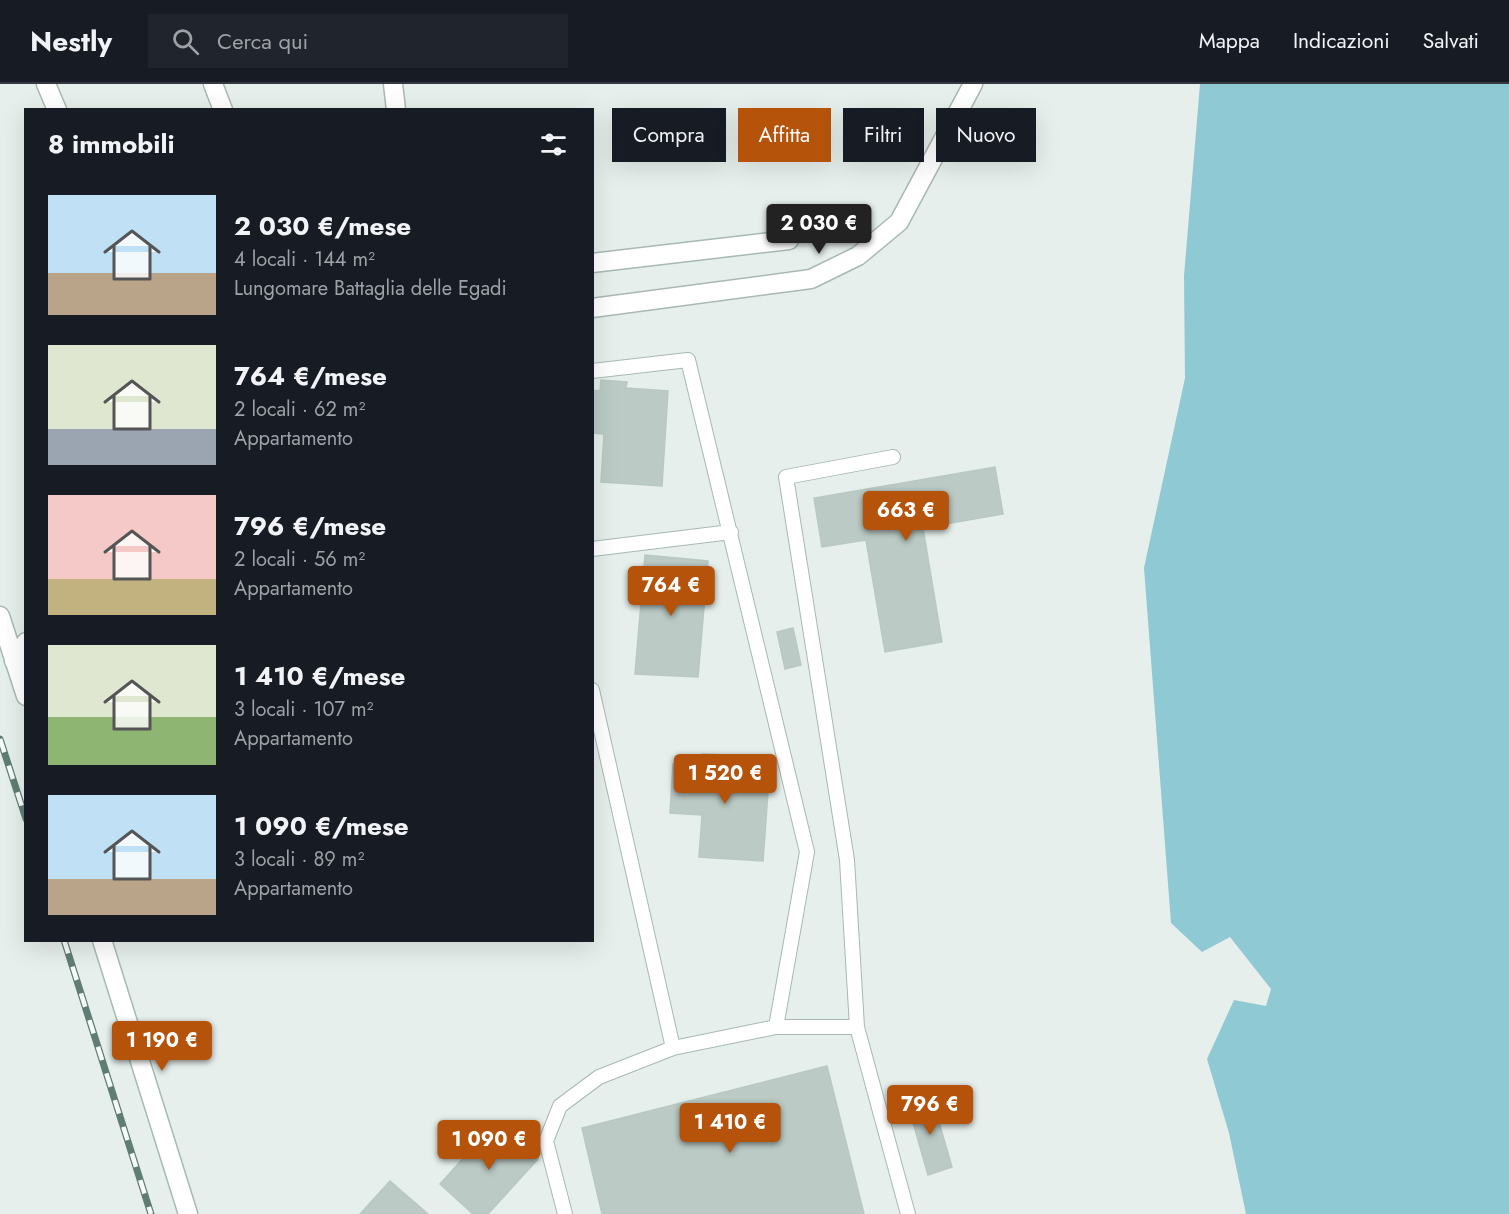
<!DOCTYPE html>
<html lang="it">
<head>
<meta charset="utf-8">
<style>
  body { margin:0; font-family:Jost,sans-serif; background:#20242c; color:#f1f3f6; height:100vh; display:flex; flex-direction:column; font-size:22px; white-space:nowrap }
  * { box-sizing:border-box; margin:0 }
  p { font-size:20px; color:#9ea1a6 }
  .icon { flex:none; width:33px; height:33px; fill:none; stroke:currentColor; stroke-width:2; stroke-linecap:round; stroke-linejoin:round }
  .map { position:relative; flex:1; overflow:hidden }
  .drawer { position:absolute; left:24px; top:24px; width:570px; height:834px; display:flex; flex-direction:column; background:#171b24; border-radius:0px; box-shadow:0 6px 24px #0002 }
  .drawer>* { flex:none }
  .guide { position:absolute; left:612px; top:24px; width:570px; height:54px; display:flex; gap:12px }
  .price { position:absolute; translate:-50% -51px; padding:0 14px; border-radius:6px; background:#b45309; color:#fff; font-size:20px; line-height:39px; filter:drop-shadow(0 2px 3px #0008) }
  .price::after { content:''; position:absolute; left:50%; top:36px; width:18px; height:14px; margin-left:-9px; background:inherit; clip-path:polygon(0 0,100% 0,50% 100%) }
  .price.current { background:#222; color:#fff }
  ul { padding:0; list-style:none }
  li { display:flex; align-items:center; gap:18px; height:150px; padding:0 24px }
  li span { display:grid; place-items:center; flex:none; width:168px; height:120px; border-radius:0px; color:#555 }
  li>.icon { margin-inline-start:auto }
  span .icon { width:72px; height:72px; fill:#fffc; stroke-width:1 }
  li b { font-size:26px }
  h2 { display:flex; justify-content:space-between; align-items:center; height:72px; padding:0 24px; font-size:26px }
  .chip { padding:0 21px; border-radius:0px; background:#171b24; box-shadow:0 6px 24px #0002; font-size:21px; line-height:54px }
  .chip.current { background:#b45309; color:#fff }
  header { display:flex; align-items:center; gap:36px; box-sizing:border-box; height:84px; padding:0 30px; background:#171b24; border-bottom:2px solid #363941 }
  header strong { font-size:28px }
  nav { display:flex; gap:33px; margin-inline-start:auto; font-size:21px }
  .search { width:420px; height:54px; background:#20242c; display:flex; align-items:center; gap:15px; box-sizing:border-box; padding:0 21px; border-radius:0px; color:#9ea1a6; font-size:22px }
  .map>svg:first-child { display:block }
  .water { fill:#8ec9d4 }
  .building { fill:#bbcac4; stroke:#b8c9c2; stroke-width:1.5 }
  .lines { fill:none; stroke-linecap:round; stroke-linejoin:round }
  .service-casing { stroke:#a8b8b2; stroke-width:16 }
  .minor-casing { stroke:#a8b8b2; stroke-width:21 }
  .secondary-casing { stroke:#a4bbb3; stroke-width:21 }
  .service { stroke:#fff; stroke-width:14 }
  .minor { stroke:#fff; stroke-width:18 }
  .secondary { stroke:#fff; stroke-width:18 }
  .rail-casing { stroke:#5f7d75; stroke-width:7 }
  .rail { stroke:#f7fbf9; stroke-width:4.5; stroke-dasharray:14; stroke-linecap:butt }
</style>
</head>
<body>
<header>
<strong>Nestly</strong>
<div class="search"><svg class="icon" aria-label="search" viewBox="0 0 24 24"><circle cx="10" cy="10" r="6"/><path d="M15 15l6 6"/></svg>Cerca qui</div>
<nav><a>Mappa</a><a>Indicazioni</a><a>Salvati</a></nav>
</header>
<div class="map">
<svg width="1509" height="1130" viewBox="0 0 1509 1130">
  <rect width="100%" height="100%" fill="#e6efeb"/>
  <path class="water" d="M 1200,0 L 1509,0 L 1509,1130 L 1246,1130 L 1229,1049 L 1207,975 L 1234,916 L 1266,922 L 1271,905 L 1230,853 L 1202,868 L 1171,839 L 1144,484 L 1185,294 L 1184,192 Z"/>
  <path class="building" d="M 601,296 L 627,298 L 626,304 L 668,307 L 662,402 L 601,398 L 604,350 L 592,349 L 592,306 L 600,307 Z
    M 995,383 L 1003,430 L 923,444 L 942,558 L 885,568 L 866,456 L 822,463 L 814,414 Z
    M 645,471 L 708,477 L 698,593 L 635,590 Z
    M 793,544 L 801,581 L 785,585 L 777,548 Z
    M 702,670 L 727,671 L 726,678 L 770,681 L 763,777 L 699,773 L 702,731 L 670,729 L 673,680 L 701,682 Z
    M 827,982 L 864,1130 L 602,1130 L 582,1044 Z
    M 932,1014 L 952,1083 L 928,1091 L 908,1021 Z
    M 496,1038 L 538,1075 L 488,1130 L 473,1130 L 440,1100 Z
    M 390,1097 L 428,1130 L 360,1130 Z"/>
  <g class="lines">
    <defs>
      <path id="service" d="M 592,287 L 688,276 L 807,768 L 776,943 L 673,964 L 592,606
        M 592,465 L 731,448
        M 776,943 L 857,943 L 908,1130
        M 857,943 L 847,776 L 786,393 L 893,373
        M 565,1130 L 546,1057 L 560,1022 L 599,993 L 673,964"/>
      <path id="minor" d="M 46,0 L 57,26
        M 213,0 L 223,26
        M 393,0 L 396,26
        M 592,179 L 789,156
        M 592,224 L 811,195 L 858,172 L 899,138 L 973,0
        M 14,577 L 26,558"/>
      <path id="secondary" d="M 0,532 L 26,612
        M 102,856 L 188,1130"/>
    </defs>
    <use href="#service" class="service-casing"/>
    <use href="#minor" class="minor-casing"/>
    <use href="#secondary" class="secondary-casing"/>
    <use href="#service" class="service"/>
    <use href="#minor" class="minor"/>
    <use href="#secondary" class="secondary"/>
    <defs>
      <path id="rail" d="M 0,655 L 26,735
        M 64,856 L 151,1130"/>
    </defs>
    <use href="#rail" class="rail-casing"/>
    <use href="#rail" class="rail"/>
  </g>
</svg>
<b class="price current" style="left:819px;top:171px">2 030 €</b>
<b class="price" style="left:906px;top:458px">663 €</b>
<b class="price" style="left:671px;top:533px">764 €</b>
<b class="price" style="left:725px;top:721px">1 520 €</b>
<b class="price" style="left:162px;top:988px">1 190 €</b>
<b class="price" style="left:930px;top:1052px">796 €</b>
<b class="price" style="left:730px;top:1070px">1 410 €</b>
<b class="price" style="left:489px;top:1087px">1 090 €</b>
<div class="guide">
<a class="chip">Compra</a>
<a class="chip current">Affitta</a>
<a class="chip">Filtri</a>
<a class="chip">Nuovo</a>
</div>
<section class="drawer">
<h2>8 immobili<svg class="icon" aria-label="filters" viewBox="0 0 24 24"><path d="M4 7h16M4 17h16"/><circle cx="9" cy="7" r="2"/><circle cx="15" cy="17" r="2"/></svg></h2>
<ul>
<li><span style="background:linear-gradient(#bfe0f5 65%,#b9a48a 0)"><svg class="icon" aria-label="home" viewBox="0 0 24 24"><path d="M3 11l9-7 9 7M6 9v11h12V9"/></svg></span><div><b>2 030 €/mese</b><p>4 locali · 144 m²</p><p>Lungomare Battaglia delle Egadi</p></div></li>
<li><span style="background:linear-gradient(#dfe7d0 70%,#9aa5b1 0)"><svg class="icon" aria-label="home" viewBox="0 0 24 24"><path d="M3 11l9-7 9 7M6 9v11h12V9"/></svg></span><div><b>764 €/mese</b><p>2 locali · 62 m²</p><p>Appartamento</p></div></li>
<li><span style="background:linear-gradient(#f6c9c9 70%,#c2b280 0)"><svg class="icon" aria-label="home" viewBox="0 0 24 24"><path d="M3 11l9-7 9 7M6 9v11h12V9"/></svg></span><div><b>796 €/mese</b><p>2 locali · 56 m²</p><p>Appartamento</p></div></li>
<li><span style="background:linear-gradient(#dfe7d0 60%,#8fb573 0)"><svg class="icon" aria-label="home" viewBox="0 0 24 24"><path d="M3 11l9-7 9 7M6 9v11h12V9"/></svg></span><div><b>1 410 €/mese</b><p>3 locali · 107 m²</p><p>Appartamento</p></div></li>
<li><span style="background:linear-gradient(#bfe0f5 70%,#b9a48a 0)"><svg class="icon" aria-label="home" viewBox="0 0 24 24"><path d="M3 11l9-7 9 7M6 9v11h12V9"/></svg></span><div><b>1 090 €/mese</b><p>3 locali · 89 m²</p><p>Appartamento</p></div></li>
</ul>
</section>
</div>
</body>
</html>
